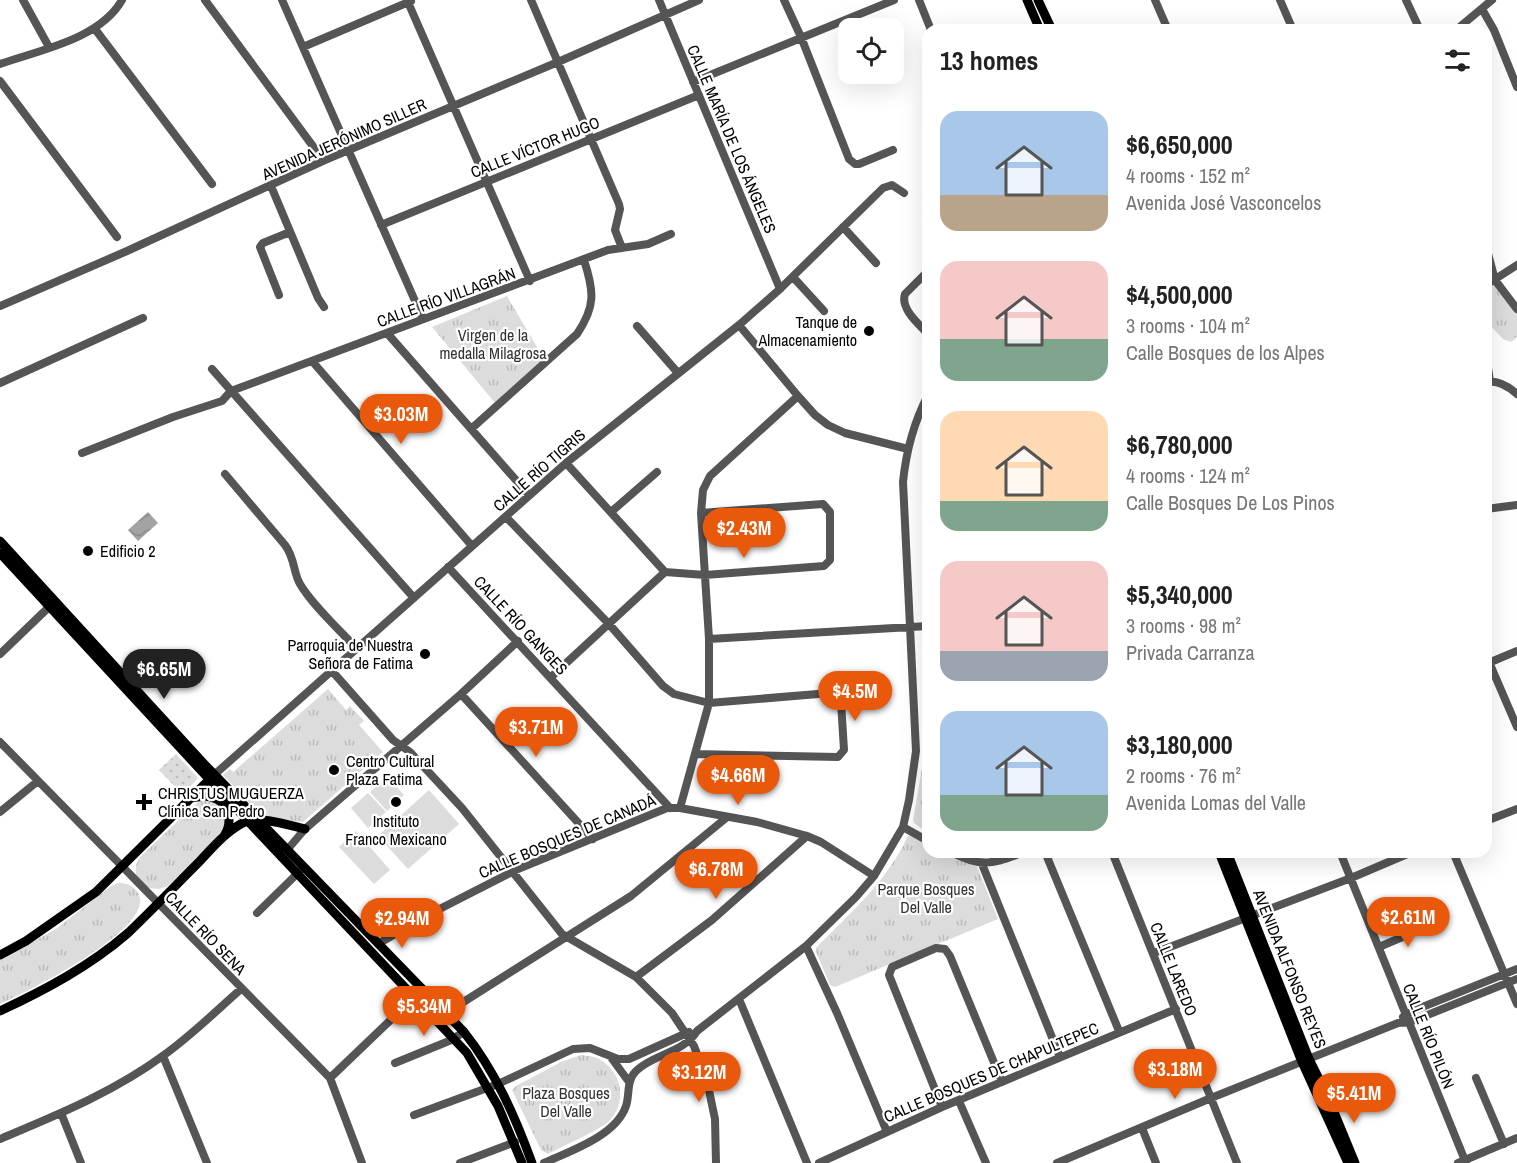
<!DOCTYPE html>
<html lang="en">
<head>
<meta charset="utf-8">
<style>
  body { margin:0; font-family:"Archivo Narrow",sans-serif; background:#f2f2f2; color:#222; height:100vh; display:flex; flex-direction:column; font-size:22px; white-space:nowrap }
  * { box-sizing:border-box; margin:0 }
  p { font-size:20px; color:#767676 }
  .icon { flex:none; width:33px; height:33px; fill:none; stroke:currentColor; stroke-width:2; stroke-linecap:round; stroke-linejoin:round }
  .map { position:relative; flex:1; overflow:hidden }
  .details { position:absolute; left:922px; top:24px; width:570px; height:834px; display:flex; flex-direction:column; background:#fff; border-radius:18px; box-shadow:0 6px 24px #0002 }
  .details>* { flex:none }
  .controls { position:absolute; left:838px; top:18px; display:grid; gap:12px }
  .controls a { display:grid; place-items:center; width:66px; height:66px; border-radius:12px; background:#fff; box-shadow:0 6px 24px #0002; font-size:30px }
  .price { position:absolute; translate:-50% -51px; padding:0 14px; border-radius:21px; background:#ea580c; color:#fff; font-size:20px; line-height:39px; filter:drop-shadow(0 2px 3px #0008) }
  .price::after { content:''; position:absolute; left:50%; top:36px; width:18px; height:14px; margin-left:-9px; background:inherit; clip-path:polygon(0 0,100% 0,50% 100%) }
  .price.current { background:#222; color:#fff }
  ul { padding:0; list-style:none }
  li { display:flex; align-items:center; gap:18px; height:150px; padding:0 18px }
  li span { display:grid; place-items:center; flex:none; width:168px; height:120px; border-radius:18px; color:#555 }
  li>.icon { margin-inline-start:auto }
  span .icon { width:72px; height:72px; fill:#fffc; stroke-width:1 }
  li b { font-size:26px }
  h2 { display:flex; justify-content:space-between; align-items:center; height:72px; padding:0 18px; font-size:26px }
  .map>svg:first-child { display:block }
  .grass { fill:url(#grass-dots) }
  .park { fill:url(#park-tufts) }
  .garden { fill:#dcdcdc }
  .water { fill:url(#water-waves) }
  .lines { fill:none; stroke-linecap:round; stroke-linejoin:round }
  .minor { stroke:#555; stroke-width:8 }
  .major { stroke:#000; stroke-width:9 }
  .poi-dot { fill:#000; stroke:#fff; stroke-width:2 }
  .labels { text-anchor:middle; stroke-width:4.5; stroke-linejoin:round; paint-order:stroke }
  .street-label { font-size:16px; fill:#000; stroke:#fff }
  .poi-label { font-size:16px; fill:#000; stroke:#fff; text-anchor:start }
  .park-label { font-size:16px; fill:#333; stroke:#fff }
</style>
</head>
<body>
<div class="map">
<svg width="1517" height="1163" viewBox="0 0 1517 1163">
  <defs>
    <pattern id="grass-dots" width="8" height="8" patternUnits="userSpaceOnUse" patternTransform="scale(1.5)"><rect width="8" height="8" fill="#dcdcdc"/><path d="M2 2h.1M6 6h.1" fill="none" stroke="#bbb" stroke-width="1.8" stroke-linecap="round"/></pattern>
    <pattern id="park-tufts" width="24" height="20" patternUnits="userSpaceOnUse" patternTransform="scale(1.5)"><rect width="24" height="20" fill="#dcdcdc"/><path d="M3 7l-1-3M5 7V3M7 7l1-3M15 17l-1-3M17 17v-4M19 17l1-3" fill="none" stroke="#bbb"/></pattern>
    <pattern id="water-waves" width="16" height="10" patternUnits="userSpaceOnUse" patternTransform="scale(1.5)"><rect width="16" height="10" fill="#a3a3a3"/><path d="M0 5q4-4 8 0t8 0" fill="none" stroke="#8b8b8b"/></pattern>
  </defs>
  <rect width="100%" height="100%" fill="#fff"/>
  <path class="grass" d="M 176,754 L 198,778 L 183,795 L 159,770 Z"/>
  <path class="park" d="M 1492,285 L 1494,285 L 1517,312 L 1517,337 L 1511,342 L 1503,339 L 1487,322 L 1487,289 Z
    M 507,296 L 544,359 L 495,403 L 432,327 Z
    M 928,633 L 928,833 L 914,823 L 913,820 L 926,745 L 923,643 Z
    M 328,689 L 346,710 L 350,706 L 364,721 L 359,725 L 383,752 L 303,822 L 263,818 L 223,775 L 230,769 L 233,772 Z
    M 203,800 L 217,802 L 227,816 L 222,833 L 168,886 L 159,889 L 148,888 L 136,875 L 136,865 L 140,857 L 199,801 Z
    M 912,834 L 928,842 L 928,852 L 947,852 L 976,864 L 998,919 L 835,987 L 830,985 L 816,952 L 816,948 C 852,911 885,884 908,836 Z
    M 118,883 C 126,883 133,885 138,893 C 158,928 26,992 0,1004 L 0,960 L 56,929 L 111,886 Z
    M 581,1055 C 587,1056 594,1056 599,1059 C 623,1072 628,1104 607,1123 C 595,1132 563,1146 548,1154 L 541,1150 L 512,1090 L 516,1086 L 561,1062 Z"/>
  <path class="garden" d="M 387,776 L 404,795 L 387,811 L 370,792 Z
    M 429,790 L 459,824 L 408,869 L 378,836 Z
    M 368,793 L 386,812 L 368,828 L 351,808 Z
    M 356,831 L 390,870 L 374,884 L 339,847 Z"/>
  <path class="water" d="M 148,512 L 158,523 L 138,541 L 128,530 Z"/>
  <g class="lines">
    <path class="minor" d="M 23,0 L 49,47
      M 205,0 L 315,149
      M 282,0 L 423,319
      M 407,0 L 530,281
      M 531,0 L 619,204 L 620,209 L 615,230 L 622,248
      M 659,0 L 780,289
      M 784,0 L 801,37 L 849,159 L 855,164 L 859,164 L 893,150
      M 919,0 L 931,30
      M 1155,0 L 1168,30
      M 1280,0 L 1293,30
      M 1406,0 L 1420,30
      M 1482,9 L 1494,30 L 1517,87
      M 95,29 L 212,184
      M 1456,30 L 1492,0
      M 303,47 L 411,1
      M 0,64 C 40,50 100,39 122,0
      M 0,81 L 117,237
      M 693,82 L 894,0
      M 271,186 L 318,298 L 324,307
      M 381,225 L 699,95
      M 843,227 L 876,263
      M 1486,246 L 1495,280 L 1517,309
      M 928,271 L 905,294 C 900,309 919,324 928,334
      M 793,277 L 824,311
      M 1486,285 L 1517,265
      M 279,295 L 260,247 L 263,243 L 290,232
      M 0,306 L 127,251 L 325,160 L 558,62 L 699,0
      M 739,325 L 798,396 L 815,415 L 828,425 L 845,433 L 908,449
      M 637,326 L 678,373
      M 387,333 L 529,495
      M 1486,354 L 1490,381
      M 312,361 L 472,546
      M 212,369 L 414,598
      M 1486,382 C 1497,380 1509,387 1517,394
      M 0,383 L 143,318
      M 231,391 L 608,250 L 648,244 L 671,234
      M 471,429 L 577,334 C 596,306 594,291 584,260
      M 82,453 L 173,417 L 222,401 L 231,391
      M 566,463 L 665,572
      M 225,474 L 285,545 C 295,558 293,572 300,584 C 313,606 340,630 357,649
      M 1486,509 L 1517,505
      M 611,512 L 657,472
      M 506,517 L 609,624 L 663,686 L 674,694 L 709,703 L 830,693 L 837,696 L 841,702 L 844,750 L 838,757 L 695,754
      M 448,567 L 670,808
      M 665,572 L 705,575 L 824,566 L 830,560 L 830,512 L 823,504 L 701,513
      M 709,639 L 928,626
      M 0,654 L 49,607
      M 1486,655 L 1517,727
      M 1486,664 L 1517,651
      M 332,671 L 393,740 L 410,752 L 462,808 L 562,934 L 636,977 L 672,1013 L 694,1046 L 707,1081 L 715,1119 L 716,1163
      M 551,677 L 665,572
      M 461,694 L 593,839
      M 0,742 L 330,1078 L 362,1163
      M 214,775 L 566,463 L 739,325 L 780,289 L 883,188 L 892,185 L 904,193
      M 680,808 L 709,703 L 709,639 L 701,513 L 703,490 L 710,476 L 798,396
      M 0,812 L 38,781
      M 1486,821 L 1517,809
      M 903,827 L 928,841
      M 287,850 L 305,829 L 461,694 L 518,641
      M 951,852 C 983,869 993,863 1025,852
      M 1045,852 L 1119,1031
      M 1112,852 L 1237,1163
      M 1340,852 L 1466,1163
      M 1453,852 L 1517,1004
      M 982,864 L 1060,1057
      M 257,913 L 301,870
      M 378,944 L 420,919 L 518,869 L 667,808 L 680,808 L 757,822 L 807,836 L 821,842 L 874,876
      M 806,946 L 837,1013 L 887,1132
      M 1379,947 L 1426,927
      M 1154,953 L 1351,878 L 1412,852
      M 636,977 L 712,920 L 807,836
      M 739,999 L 807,1163
      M 446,1013 L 631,896 L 726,818
      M 1403,1017 L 1415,1010 L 1517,969
      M 163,1056 L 207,1163
      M 610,1056 L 629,1082
      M 395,1063 L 449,1041 L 464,1032
      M 330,1078 L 423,989
      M 1476,1078 L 1504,1144
      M 959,1101 L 986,1163
      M 942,1107 L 889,975 L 892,967 L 936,948 L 945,949 L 950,956 L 1002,1082
      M 61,1113 L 81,1163
      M 414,1115 L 498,1084 L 573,1049 L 590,1048 L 618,1059 L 629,1059 L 689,1032
      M 1142,1128 L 1156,1163
      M 0,1139 C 57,1115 114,1092 164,1055 C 192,1035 216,1011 241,989
      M 460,1163 L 515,1142
      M 544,1163 C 570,1151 616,1136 626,1106 C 630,1094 626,1081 636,1071 C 653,1054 684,1053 697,1031 L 806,946 L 856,897 L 874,876 L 903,827 L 909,800 L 916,751 L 903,482 C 906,452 914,422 928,395
      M 819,1163 L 942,1107 L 1176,1009
      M 1057,1163 L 1211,1098 L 1398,1023 L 1410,1022 L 1517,979
      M 1458,1163 L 1517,1138"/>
    <path class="major" d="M 1027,0 L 1040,30
      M 1038,0 L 1052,30
      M 0,541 L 206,766 L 464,1032 C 495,1071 515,1116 532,1163
      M 0,553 L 258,832 L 467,1053 L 498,1106 L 522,1163
      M 192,798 C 198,797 205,795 211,797 C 230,801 233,823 224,836
      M 1219,852 L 1302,1062 L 1348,1163
      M 1227,852 L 1309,1059 L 1327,1095 L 1355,1163
      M 0,955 L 26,941 L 96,892 L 213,776
      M 0,1011 C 45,990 90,966 128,933 C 152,910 175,886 199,862 C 213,847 228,829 247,821 C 260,816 292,826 305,829"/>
  </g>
  <g class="poi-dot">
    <circle cx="869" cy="331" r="6"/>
    <circle cx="88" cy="551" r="6"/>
    <circle cx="425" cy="654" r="6"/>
    <circle cx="334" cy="770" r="6"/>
    <path d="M141 793h6v6h6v6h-6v6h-6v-6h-6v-6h6z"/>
    <circle cx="396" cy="802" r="6"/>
  </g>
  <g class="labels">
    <g class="street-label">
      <text transform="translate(344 139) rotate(-24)" y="6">AVENIDA JERÓNIMO SILLER</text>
      <text transform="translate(732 139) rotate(67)" y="6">CALLE MARÍA DE LOS ÁNGELES</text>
      <text transform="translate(535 147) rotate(-22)" y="6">CALLE VÍCTOR HUGO</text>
      <text transform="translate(446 297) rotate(-20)" y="6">CALLE RÍO VILLAGRÁN</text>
      <text transform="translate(539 470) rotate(-41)" y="6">CALLE RÍO TIGRIS</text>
      <text transform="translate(521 625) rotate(47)" y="6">CALLE RÍO GANGES</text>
      <text transform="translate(567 836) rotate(-23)" y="6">CALLE BOSQUES DE CANADÁ</text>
      <text transform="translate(206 933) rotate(46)" y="6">CALLE RÍO SENA</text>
      <text transform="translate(1174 969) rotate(68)" y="6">CALLE LAREDO</text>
      <text transform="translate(1290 969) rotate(68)" y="6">AVENIDA ALFONSO REYES</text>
      <text transform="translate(1429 1036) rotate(68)" y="6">CALLE RÍO PILÓN</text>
      <text transform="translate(991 1072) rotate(-23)" y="6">CALLE BOSQUES DE CHAPULTEPEC</text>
    </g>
    <g class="poi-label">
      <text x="857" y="328" text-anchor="end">Tanque de<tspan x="857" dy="18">Almacenamiento</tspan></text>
      <text x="100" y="557">Edificio 2</text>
      <text x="413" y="651" text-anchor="end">Parroquia de Nuestra<tspan x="413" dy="18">Señora de Fatima</tspan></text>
      <text x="346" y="767">Centro Cultural<tspan x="346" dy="18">Plaza Fatima</tspan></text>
      <text x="158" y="799">CHRISTUS MUGUERZA<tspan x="158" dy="18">Clínica San Pedro</tspan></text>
      <text x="396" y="827" text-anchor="middle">Instituto<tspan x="396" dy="18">Franco Mexicano</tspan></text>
    </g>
    <g class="park-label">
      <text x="493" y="341">Virgen de la<tspan x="493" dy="18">medalla Milagrosa</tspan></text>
      <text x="926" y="895">Parque Bosques<tspan x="926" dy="18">Del Valle</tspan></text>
      <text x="566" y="1099">Plaza Bosques<tspan x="566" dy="18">Del Valle</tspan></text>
    </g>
  </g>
</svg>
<div class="controls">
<a><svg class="icon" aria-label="locate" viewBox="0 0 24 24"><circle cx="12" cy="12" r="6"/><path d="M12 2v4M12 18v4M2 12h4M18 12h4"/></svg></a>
</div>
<b class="price" style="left:401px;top:445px">$3.03M</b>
<b class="price" style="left:744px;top:559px">$2.43M</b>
<b class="price current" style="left:164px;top:700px">$6.65M</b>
<b class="price" style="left:855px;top:722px">$4.5M</b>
<b class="price" style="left:536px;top:758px">$3.71M</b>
<b class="price" style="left:738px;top:806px">$4.66M</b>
<b class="price" style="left:716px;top:900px">$6.78M</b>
<b class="price" style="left:1408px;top:948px">$2.61M</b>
<b class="price" style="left:402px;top:949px">$2.94M</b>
<b class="price" style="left:424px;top:1037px">$5.34M</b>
<b class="price" style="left:1175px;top:1100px">$3.18M</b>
<b class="price" style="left:699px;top:1103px">$3.12M</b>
<b class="price" style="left:1354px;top:1124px">$5.41M</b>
<section class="details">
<h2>13 homes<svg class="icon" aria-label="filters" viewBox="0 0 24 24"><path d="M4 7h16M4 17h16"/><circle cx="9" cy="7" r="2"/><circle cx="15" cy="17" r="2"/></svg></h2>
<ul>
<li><span style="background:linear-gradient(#a9c7e8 70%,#b9a48a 0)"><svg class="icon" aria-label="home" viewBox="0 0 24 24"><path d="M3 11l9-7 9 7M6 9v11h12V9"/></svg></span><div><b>$6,650,000</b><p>4 rooms · 152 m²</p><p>Avenida José Vasconcelos</p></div></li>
<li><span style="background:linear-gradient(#f6c9c9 65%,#7fa58c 0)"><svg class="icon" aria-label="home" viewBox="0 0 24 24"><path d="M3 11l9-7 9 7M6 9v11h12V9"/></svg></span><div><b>$4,500,000</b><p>3 rooms · 104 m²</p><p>Calle Bosques de los Alpes</p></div></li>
<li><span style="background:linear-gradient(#ffd9b3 75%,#7fa58c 0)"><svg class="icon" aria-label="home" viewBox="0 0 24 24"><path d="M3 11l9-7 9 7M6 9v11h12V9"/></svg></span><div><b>$6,780,000</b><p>4 rooms · 124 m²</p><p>Calle Bosques De Los Pinos</p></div></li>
<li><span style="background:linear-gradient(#f6c9c9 75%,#9aa5b1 0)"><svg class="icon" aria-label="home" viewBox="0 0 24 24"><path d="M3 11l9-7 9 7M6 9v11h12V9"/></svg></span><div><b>$5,340,000</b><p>3 rooms · 98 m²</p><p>Privada Carranza</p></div></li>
<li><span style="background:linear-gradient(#a9c7e8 70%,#7fa58c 0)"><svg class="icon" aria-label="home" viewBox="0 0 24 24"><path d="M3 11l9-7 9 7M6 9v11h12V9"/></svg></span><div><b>$3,180,000</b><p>2 rooms · 76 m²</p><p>Avenida Lomas del Valle</p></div></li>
</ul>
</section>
</div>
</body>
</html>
